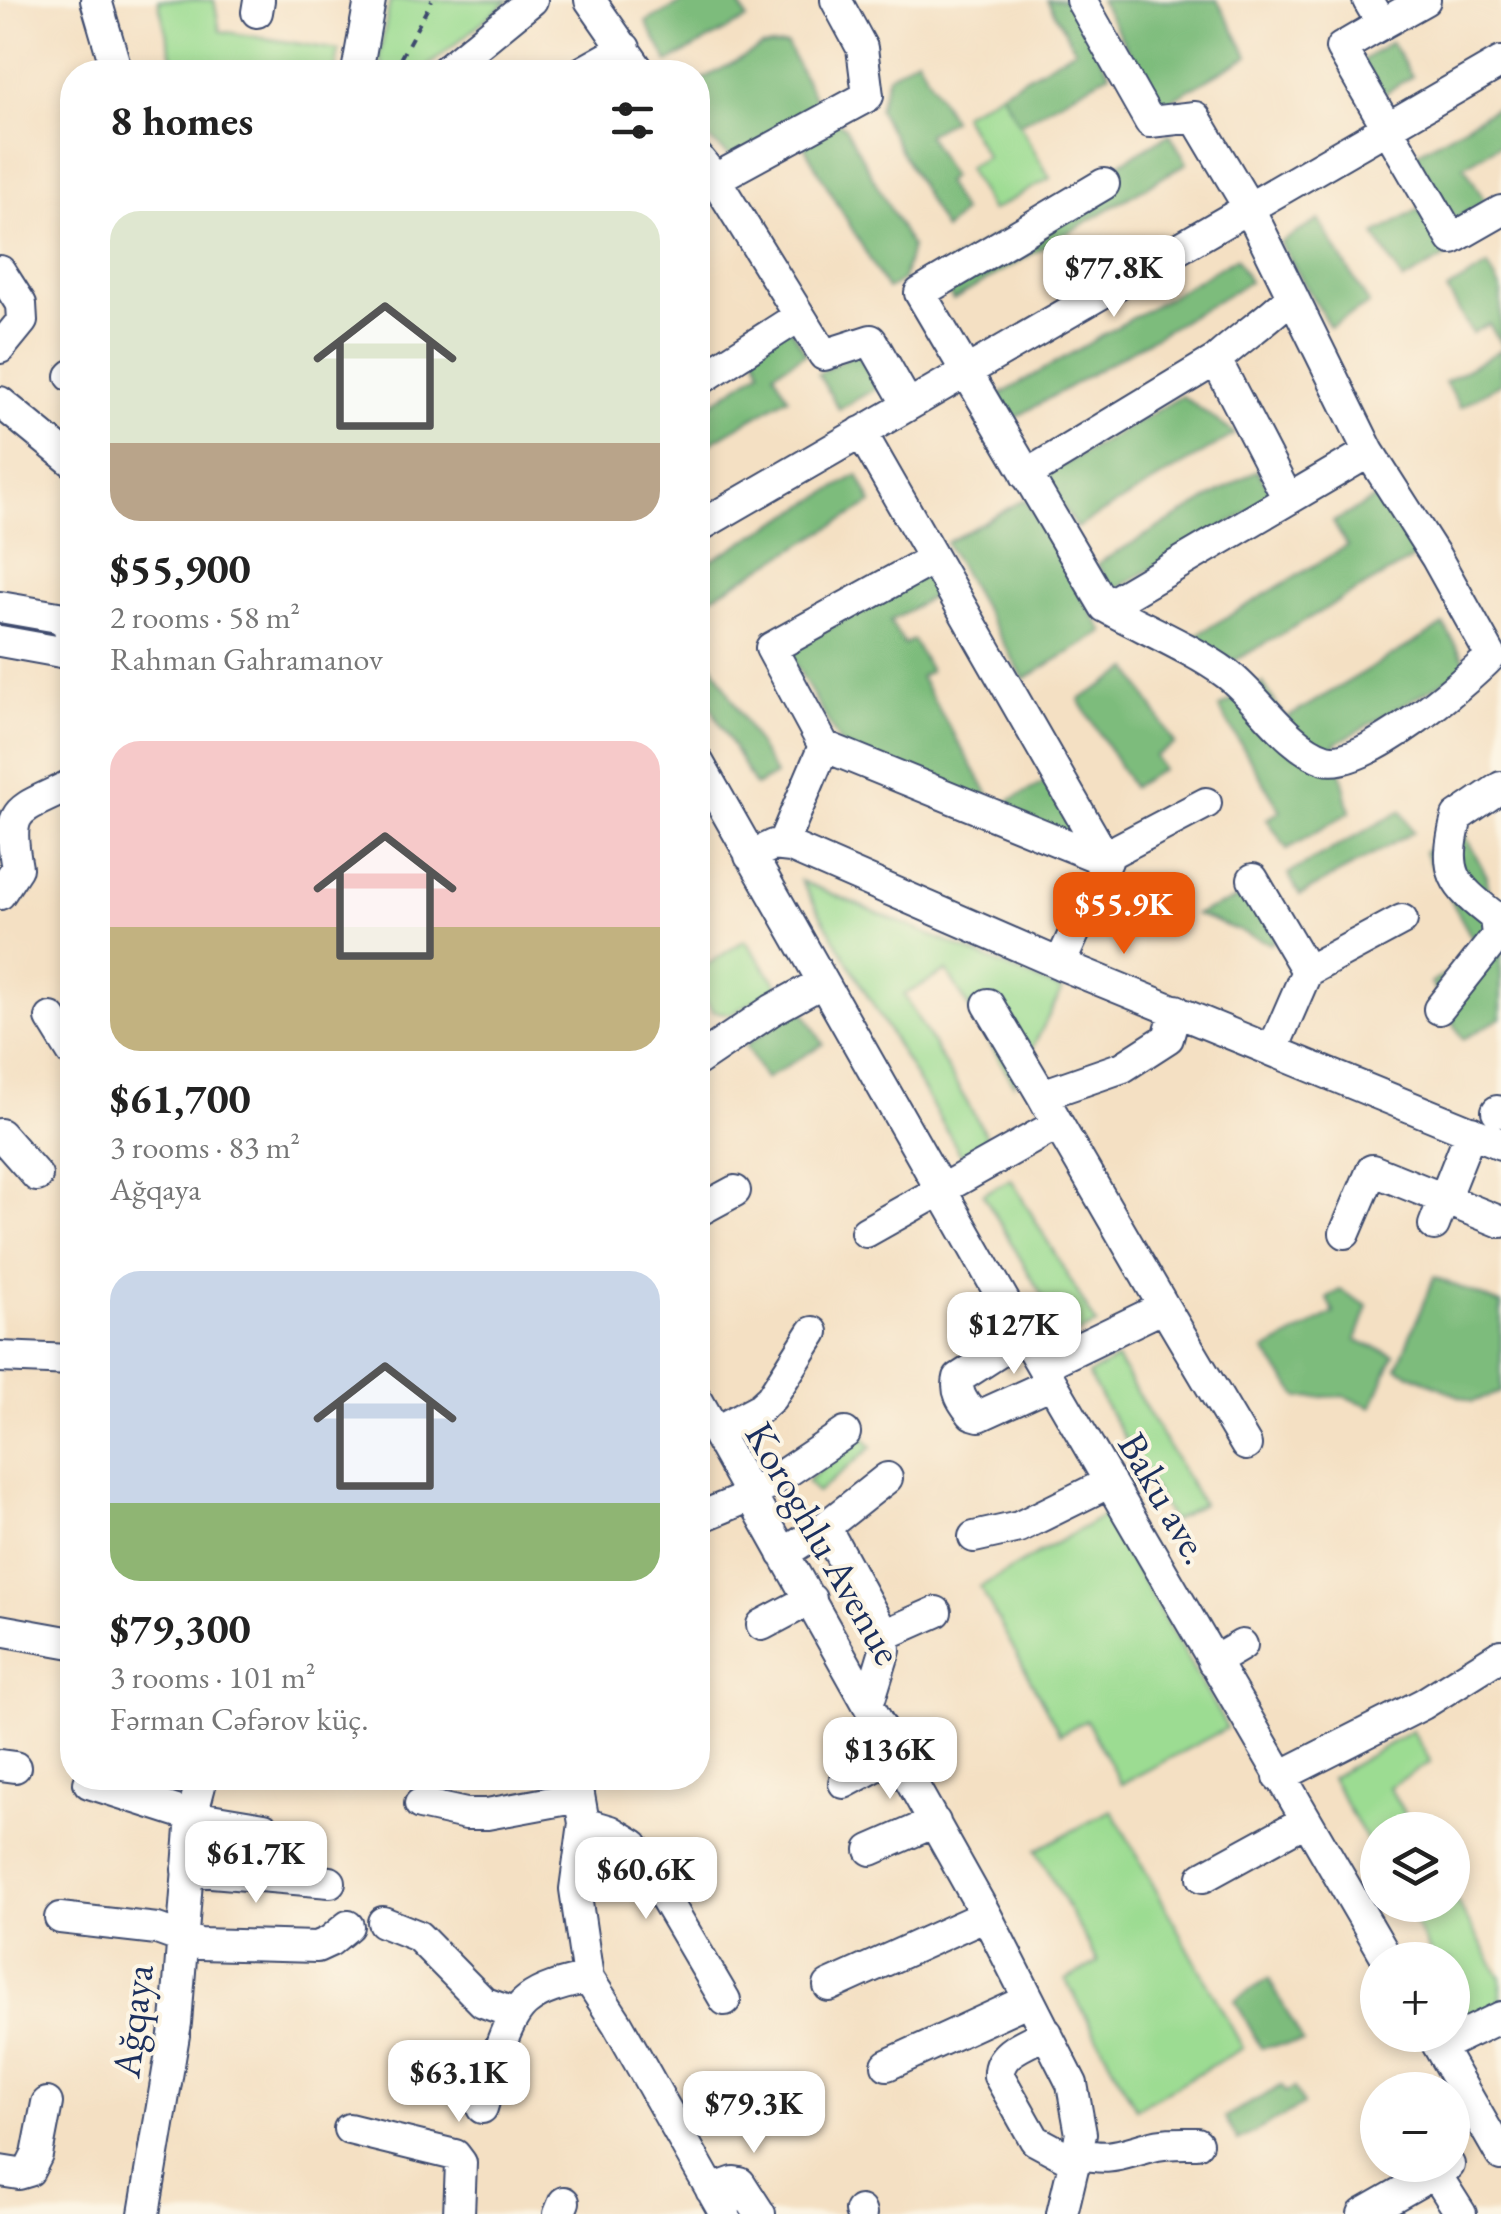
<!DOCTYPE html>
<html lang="en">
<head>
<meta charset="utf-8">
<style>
  body { margin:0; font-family:"EB Garamond",serif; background:#f6f6f6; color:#222; height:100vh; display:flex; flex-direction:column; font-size:38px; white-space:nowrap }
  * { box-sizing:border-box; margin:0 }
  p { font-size:32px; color:#767676 }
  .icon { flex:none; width:55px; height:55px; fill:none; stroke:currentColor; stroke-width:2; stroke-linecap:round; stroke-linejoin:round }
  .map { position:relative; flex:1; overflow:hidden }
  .panel { position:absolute; left:60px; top:60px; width:650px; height:1730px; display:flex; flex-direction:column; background:#fff; border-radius:40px; box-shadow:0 5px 15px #0003 }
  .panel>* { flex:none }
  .buttons { position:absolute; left:1360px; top:1812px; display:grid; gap:20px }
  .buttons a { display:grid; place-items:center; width:110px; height:110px; border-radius:50%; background:#fff; box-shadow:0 5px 15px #0003; font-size:50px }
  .price { position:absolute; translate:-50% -85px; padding:0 22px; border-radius:20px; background:#fff; color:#222; font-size:32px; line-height:65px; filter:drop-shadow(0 2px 5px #0008) }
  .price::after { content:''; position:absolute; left:50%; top:60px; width:30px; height:22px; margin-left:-15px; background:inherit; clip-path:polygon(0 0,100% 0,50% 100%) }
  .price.active { background:#ea580c; color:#fff }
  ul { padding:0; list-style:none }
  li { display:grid; align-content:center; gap:20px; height:530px; padding:0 50px }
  li span { display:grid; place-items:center; height:310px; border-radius:30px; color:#555 }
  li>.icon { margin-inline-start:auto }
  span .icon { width:180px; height:180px; fill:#fffc; stroke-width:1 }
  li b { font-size:42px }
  h2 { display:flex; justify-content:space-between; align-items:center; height:120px; padding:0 50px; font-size:42px }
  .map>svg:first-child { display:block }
  .green { fill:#9cdc92; stroke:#5c8678; stroke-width:2.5 }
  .forest { fill:#7dbc7c; stroke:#4c766d; stroke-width:2.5 }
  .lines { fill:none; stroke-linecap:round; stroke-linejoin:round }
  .minor-casing { stroke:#3c4a6d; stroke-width:34 }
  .path { stroke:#3c4a6d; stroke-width:4; stroke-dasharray:8 8; stroke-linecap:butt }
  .minor { stroke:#fff; stroke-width:30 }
  .labels { text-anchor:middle; stroke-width:8; stroke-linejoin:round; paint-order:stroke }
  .street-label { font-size:40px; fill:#1b2f5e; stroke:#fcf5e5 }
</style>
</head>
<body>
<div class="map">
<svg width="1501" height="2214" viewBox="0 0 1501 2214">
  <rect width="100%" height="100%" fill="#fcf5e5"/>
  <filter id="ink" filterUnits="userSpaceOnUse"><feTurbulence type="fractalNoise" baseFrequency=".01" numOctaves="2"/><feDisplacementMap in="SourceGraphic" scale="20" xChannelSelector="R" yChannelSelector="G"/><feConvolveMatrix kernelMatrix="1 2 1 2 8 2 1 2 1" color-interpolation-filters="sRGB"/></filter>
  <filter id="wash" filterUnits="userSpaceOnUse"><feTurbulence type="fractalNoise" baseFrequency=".0048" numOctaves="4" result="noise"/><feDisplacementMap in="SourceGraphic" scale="40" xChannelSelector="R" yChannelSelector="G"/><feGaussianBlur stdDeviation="2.25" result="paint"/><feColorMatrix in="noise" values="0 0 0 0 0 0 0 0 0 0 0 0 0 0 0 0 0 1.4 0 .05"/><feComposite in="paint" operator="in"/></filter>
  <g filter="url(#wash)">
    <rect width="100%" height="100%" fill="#f4e0c3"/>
    <path class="green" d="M 158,0 L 214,0 L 220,31 L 339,50 L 335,72 L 176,72 Z
      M 390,0 L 509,0 L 421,72 L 386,72 L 379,58 Z
      M 1001,92 L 1050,178 L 991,211 L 967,168 L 986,157 L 962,114 Z
      M 801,881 L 1062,990 L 1014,1084 L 947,971 L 904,995 L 989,1140 L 962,1157 Z
      M 745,940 L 779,987 L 731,1014 L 713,1011 L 698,990 L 698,971 Z
      M 1011,1179 L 1096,1324 L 1067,1339 L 983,1194 Z
      M 1117,1359 L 1202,1504 L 1172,1521 L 1088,1375 Z
      M 862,1435 L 872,1447 L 817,1493 L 807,1481 Z
      M 1105,1515 L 1227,1728 L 1121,1784 L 1086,1720 L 1060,1734 L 980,1587 Z
      M 1412,1731 L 1431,1762 L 1389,1787 L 1414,1830 L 1378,1830 L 1377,1859 L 1331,1778 Z
      M 1112,1810 L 1243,2048 L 1136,2108 L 1066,1980 L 1098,1962 L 1036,1850 Z
      M 1453,1895 L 1501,1978 L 1501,2012 L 1474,2028 L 1453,1991 L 1452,1960 L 1435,1960 L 1404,1905 L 1452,1905 Z"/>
    <path class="forest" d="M 687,0 L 737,0 L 747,19 L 668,62 L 646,22 Z
      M 1047,0 L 1068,0 L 1110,73 L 1019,124 L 1001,92 L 1075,49 Z
      M 1100,0 L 1217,0 L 1248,56 L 1160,106 Z
      M 1391,42 L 1412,76 L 1383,94 L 1362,61 Z
      M 787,45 L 820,108 L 845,127 L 911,247 L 903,280 L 887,289 L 793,127 L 735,159 C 693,129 698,132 698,82 L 762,47 Z
      M 917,58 L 952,120 L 927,134 L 951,177 L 945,182 L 962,212 L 944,230 L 878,109 L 888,76 Z
      M 1501,105 L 1501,144 L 1464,166 L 1485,201 L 1455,220 L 1415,154 Z
      M 1170,134 L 1187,163 L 953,300 L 936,271 Z
      M 1419,209 L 1447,256 L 1403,281 L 1375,235 Z
      M 1319,220 L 1369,304 L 1330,327 L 1280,243 Z
      M 1236,258 L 1249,282 L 1008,422 L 993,399 Z
      M 1488,266 L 1501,290 L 1501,344 L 1489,324 L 1472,333 L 1447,290 Z
      M 782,315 L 806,353 L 774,372 L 788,397 L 698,450 L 698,413 L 761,370 L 747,333 Z
      M 1501,350 L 1501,383 L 1460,407 L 1445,382 Z
      M 857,352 L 878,387 L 839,409 L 818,374 Z
      M 1182,396 L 1235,434 L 1076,528 L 1044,476 Z
      M 1257,470 L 1275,497 L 1113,591 L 1097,564 Z
      M 858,475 L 872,503 L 698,605 L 698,568 Z
      M 1389,491 L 1426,551 L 1234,661 L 1188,640 L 1347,546 L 1333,522 Z
      M 1025,499 L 1104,632 L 1024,679 L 946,543 Z
      M 926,573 L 938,593 L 890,621 L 904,645 L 913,640 L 930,671 L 920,677 L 989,795 L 984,809 L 845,752 L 788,651 Z
      M 1444,625 L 1469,667 L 1335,744 L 1350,812 L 1287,849 L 1267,819 L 1281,811 L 1219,708 L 1263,683 L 1285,719 Z
      M 698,638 L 775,775 L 755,786 L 698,684 Z
      M 1130,669 L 1175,744 L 1155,756 L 1162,769 L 1132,787 L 1079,700 Z
      M 1055,777 L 1098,855 L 1003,804 Z
      M 1401,811 L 1413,832 L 1300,895 L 1288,874 Z
      M 1462,830 L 1487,876 L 1488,904 L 1501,903 L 1501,1018 L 1463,1039 L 1431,983 L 1481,954 L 1424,852 Z
      M 1254,892 L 1277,934 L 1272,944 L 1196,914 Z
      M 802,1008 L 823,1044 L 765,1079 L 745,1045 Z
      M 1434,1277 L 1501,1304 L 1501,1392 L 1472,1402 L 1397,1368 Z
      M 1340,1290 L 1368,1306 L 1356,1340 L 1394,1355 L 1372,1407 L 1344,1396 L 1299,1398 L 1265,1351 L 1334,1313 L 1327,1299 Z
      M 1269,1979 L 1303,2042 L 1261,2048 L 1235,2000 Z
      M 1282,2086 L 1286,2092 L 1294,2088 L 1303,2105 L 1238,2141 L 1225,2117 Z"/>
  </g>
  <g filter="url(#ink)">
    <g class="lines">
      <defs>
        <path id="minor" d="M 96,0 L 117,72
          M 590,0 L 640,72
          M 1081,0 L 1150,122 L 1195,117 L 1249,208 L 1369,452 L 1436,557 L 1491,656 C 1465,683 1362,770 1325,759 C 1287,747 1258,697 1227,674 C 1195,650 1141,627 1105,607
          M 1368,0 L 1382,24 L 1341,48 L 1452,239 L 1501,211
          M 257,12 L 259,0
          M 1382,24 L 1425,0
          M 357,72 L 370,0
          M 444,72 L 532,0
          M 582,72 L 625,48
          M 698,158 L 715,179 L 824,355 L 871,340 L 908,405
          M 715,179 L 868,96 L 862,48 L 836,0
          M 1104,184 L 920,293 L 1105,607 L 1369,452
          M 0,271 L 21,304 L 22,321 L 0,348
          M 1216,360 C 1241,337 1268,320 1292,296
          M 71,376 L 72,375
          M 698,381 L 798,317
          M 0,402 L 72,461
          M 861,432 L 1107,861 L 1060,964
          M 1026,475 L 1216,360 L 1288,499
          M 698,527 L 1501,62
          M 0,607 L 58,617 L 67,623 L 72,638
          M 0,641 L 72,654
          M 824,746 L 1107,861
          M 698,762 L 1003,1299 L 1388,1960
          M 782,845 L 824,746 L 771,648 L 933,559
          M 750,856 L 773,845 L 791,847 L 1060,964 L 1501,1144
          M 1105,856 L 1206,803
          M 1253,879 L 1307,971 L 1273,1049
          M 0,894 L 17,868 C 5,803 20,812 72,784
          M 1307,971 L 1402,920
          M 988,1004 L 1042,1095
          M 1439,1009 L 1497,936 L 1495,917 C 1452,884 1443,873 1457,817 L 1501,787
          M 51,1018 L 72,1052
          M 698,1060 L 772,1010 L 823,982
          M 1497,1111 L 1501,1112
          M 0,1134 L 37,1176
          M 698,1211 L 735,1191
          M 1434,1225 L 1444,1199 L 1501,1222
          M 866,1232 L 1058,1124 L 1042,1095 L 1123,1067 L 1168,1038 L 1176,1010
          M 1345,1233 L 1372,1170 L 1444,1199 L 1471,1131
          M 1164,1307 L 1246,1445
          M 1024,1336 L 959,1378 C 955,1393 964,1403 972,1414 L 979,1416 L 1052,1383
          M 0,1357 L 72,1360
          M 1042,1366 L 1164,1307 L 1058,1124
          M 698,1401 L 986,1915 L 1072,2084 L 1081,2134 L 1062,2214
          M 715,1432 L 760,1408 L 771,1398 L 813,1332
          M 698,1518 L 751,1496 L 845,1433
          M 825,1527 L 884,1635 L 885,1650 L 869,1702
          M 974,1537 L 1019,1527 L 1110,1482
          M 783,1554 L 825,1527 L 887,1478
          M 762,1625 L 811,1599
          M 0,1630 L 72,1643
          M 884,1635 L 936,1612
          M 1213,1662 L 1242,1645
          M 0,1765 L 15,1767
          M 1279,1777 L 1423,1704 L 1501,1655
          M 576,1778 L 584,1823 L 575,1889 L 588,1978
          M 89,1783 L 192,1816 L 264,1828
          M 844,1783 L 898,1754
          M 420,1804 L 466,1814 L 487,1814 L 579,1797
          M 584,1823 L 611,1831 L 634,1845 L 725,2000
          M 871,1850 L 935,1822
          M 187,1870 L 330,1882
          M 1203,1877 L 1305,1821
          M 60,1918 L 157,1929 L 199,1944 L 317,1947 L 330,1941 L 348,1926
          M 383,1922 L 418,1936 L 483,2002 L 513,2013
          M 829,1986 L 986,1915
          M 1047,2033 C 1028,2043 997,2052 999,2076 L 1035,2140 L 1076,2162
          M 1432,2035 L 1501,2155
          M 1439,2047 L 1501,2017
          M 887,2065 L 1029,2000
          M 482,2108 C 492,2077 503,2018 528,2000 C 545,1987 568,1983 588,1978 L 617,2023 L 725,2214
          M 349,2129 L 455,2155 L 461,2163 L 459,2214
          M 1078,2153 C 1111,2161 1118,2155 1149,2147 C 1164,2142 1181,2143 1197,2143
          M 0,2171 L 19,2174 L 29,2171 L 37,2155 L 47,2103
          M 1435,2173 L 1461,2214
          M 711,2190 L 734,2182 L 740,2183 L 760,2214
          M 860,2211 L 861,2214
          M 144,2214 L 176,2023 L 192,1816 L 202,1778
          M 559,2214 L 564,2202
          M 1363,2214 L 1449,2165"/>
      </defs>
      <use href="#minor" class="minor-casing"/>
      <path class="path" d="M 393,72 L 432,0"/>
      <use href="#minor" class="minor"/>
    </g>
  </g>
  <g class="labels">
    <g class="street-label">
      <text transform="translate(1165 1498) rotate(60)" y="14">Baku ave.</text>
      <text transform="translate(824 1543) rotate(60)" y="14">Koroghlu Avenue</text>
      <text transform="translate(132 2021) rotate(-83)" y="14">Ağqaya</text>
    </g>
  </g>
</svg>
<div class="buttons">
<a><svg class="icon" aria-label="layers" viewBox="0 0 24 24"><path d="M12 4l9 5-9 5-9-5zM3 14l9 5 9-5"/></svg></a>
<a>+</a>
<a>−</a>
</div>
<b class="price" style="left:1114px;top:320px">$77.8K</b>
<b class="price active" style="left:1124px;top:957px">$55.9K</b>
<b class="price" style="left:1014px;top:1377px">$127K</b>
<b class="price" style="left:890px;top:1802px">$136K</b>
<b class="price" style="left:256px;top:1906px">$61.7K</b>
<b class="price" style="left:646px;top:1922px">$60.6K</b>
<b class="price" style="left:459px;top:2125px">$63.1K</b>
<b class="price" style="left:754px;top:2156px">$79.3K</b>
<section class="panel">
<h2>8 homes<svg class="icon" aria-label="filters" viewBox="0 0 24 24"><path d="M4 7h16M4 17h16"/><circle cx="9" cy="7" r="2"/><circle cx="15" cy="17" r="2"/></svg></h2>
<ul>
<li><span style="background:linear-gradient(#dfe7d0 75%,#b9a48a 0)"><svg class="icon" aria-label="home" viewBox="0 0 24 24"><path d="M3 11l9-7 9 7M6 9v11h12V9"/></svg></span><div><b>$55,900</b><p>2 rooms · 58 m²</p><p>Rahman Gahramanov</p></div></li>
<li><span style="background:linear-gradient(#f6c9c9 60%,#c2b280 0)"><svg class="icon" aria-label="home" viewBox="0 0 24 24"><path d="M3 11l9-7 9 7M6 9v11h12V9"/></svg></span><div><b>$61,700</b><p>3 rooms · 83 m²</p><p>Ağqaya</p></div></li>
<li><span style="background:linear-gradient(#c9d6e8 75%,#8fb573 0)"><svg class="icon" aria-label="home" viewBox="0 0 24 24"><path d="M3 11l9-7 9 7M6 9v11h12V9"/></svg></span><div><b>$79,300</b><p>3 rooms · 101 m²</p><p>Fərman Cəfərov küç.</p></div></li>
</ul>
</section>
</div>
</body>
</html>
